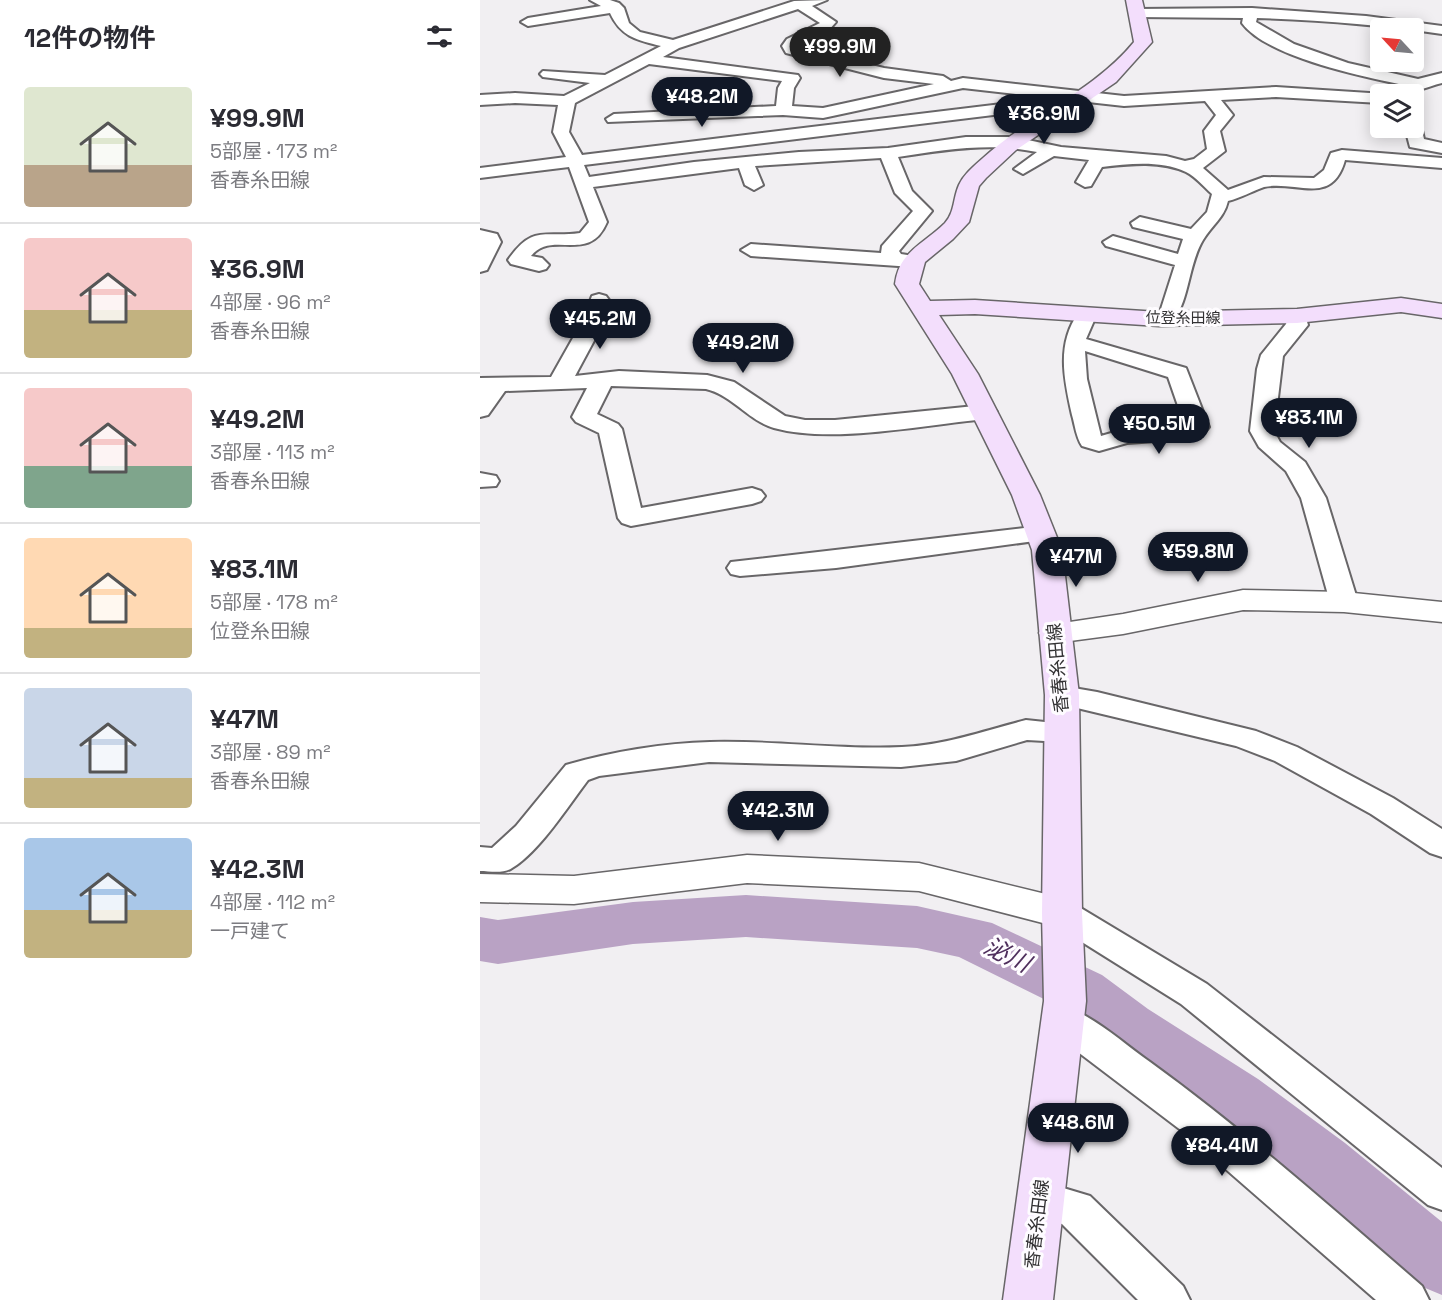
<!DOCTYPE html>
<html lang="ja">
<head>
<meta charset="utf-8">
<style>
  body { margin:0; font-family:"Space Grotesk","Noto Sans JP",sans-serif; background:#f7f7f7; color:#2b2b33; height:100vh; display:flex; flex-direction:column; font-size:22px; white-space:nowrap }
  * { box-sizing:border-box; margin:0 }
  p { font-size:20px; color:#7c7c81 }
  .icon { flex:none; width:33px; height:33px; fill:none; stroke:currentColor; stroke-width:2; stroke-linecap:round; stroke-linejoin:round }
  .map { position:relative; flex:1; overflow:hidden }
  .panel { display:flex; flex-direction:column; background:#fff; width:480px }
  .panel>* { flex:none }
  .needle { width:39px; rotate:296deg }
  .controls { position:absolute; left:890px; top:18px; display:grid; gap:12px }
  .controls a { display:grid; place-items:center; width:54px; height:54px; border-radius:6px; background:#fff; box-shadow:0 3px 15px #0003; font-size:30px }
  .price { position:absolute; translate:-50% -51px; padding:0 14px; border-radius:21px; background:#111827; color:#fff; font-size:20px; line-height:39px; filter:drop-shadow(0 2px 3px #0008) }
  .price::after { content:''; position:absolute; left:50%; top:36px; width:18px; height:14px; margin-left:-9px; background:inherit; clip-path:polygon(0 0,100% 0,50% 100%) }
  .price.on { background:#222; color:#fff }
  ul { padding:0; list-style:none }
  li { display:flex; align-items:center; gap:18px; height:150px; padding:0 24px }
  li+li { border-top:2px solid #e1e1e2 }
  li span { display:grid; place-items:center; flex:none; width:168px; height:120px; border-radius:6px; color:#555 }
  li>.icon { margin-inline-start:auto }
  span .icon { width:72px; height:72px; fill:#fffc; stroke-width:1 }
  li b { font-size:26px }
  h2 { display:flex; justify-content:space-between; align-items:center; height:72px; padding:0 24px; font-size:26px }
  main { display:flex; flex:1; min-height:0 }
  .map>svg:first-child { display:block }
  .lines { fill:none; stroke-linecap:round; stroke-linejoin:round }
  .river { fill:#b9a2c4; fill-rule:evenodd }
  .minor-casing { stroke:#686668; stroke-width:4 }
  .tertiary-casing { stroke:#686668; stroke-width:3 }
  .secondary-casing { stroke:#686668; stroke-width:3 }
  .minor { fill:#fff; fill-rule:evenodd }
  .tertiary { fill:#fff; fill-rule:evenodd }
  .secondary { fill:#f3defc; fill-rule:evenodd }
  .labels { text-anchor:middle; stroke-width:6; stroke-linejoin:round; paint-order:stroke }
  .far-street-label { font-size:15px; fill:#323133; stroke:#fefcff }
  .street-label { font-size:18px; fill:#323133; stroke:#fefcff }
  .near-water-label { font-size:24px; font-style:italic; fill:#4f2f5d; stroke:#fefcff }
</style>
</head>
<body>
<main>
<section class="panel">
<h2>12件の物件<svg class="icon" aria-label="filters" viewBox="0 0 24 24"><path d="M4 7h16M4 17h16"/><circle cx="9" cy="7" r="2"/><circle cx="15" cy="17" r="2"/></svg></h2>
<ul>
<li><span style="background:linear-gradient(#dfe7d0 65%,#b9a48a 0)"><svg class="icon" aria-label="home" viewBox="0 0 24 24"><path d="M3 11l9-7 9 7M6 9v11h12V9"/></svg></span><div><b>¥99.9M</b><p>5部屋 · 173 m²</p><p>香春糸田線</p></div></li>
<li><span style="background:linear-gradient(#f6c9c9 60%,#c2b280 0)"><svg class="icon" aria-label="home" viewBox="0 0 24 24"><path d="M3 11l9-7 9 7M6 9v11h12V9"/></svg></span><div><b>¥36.9M</b><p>4部屋 · 96 m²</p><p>香春糸田線</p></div></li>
<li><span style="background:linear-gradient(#f6c9c9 65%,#7fa58c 0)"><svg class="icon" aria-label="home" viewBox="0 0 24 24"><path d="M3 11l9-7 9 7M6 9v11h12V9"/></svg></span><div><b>¥49.2M</b><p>3部屋 · 113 m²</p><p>香春糸田線</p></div></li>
<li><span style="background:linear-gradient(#ffd9b3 75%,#c2b280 0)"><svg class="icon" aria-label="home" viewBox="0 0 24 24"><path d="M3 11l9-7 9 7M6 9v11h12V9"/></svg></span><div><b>¥83.1M</b><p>5部屋 · 178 m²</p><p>位登糸田線</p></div></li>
<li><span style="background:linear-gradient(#c9d6e8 75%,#c2b280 0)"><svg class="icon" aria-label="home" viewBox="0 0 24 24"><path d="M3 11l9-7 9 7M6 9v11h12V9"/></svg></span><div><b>¥47M</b><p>3部屋 · 89 m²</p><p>香春糸田線</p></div></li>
<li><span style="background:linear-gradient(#a9c7e8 60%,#c2b280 0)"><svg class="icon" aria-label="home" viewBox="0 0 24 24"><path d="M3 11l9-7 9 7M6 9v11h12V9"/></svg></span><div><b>¥42.3M</b><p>4部屋 · 112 m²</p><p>一戸建て</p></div></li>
</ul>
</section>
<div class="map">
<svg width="962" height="1300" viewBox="0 0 962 1300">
  <rect width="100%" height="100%" fill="#f1eff2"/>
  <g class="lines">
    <path class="river" d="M 266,895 L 437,906 L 512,923 L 622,975 L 668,1009 L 778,1079 L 865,1143 L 962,1222 L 962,1295 L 938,1285 L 867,1228 L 819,1183 L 734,1117 L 626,1043 L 580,1007 L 479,957 L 437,948 L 266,937 L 153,944 L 18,964 L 0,961 L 0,917 L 18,920 L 153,902 Z"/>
    <defs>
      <path id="minor" d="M 110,0 L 130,0 L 139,3 L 144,8 L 149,23 L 160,32 L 193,40 L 314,1 L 347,0 L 332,6 L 356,22 L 348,31 L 317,47 L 404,68 L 463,76 L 471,81 L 483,78 L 644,96 L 796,87 L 905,94 L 900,94 L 900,103 L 796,97 L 741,100 L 753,115 L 740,131 L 745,151 L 723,168 L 748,190 L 784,177 L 834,178 L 844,170 L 851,153 L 862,150 L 962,158 L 962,168 L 865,160 C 852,207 816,180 784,187 C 772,191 761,198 748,201 C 744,218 732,225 723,240 C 708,265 710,299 692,323 L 678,323 L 674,319 L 680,312 L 695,265 L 626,246 L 623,242 L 633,236 L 698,254 L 703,239 L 653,227 L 651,223 L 660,217 L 711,229 L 727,212 L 732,194 C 724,187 716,177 706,172 C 680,160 649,164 622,167 L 611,186 L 605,187 L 596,182 L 609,160 L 574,156 L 543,174 L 534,169 L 557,152 C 511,142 464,150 418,157 L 432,191 L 452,211 L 419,251 L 421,254 L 440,257 L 443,261 L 433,267 L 271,256 L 261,250 L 271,244 L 401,253 L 402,246 L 433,211 L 415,193 L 401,158 L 275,166 L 283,185 L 274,190 L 265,185 L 259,168 L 113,187 L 127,222 C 109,265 72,229 51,256 L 62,258 L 69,265 L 66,269 L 59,271 L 31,264 L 28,260 C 53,224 64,238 100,233 L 109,222 L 89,167 L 0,178 L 0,168 L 86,157 L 73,132 L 78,105 L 35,103 L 0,105 L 0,95 L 35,93 L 84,96 L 110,83 L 63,77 L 60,74 L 63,71 L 125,75 L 181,46 C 157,40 141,37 130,13 L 48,26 L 41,22 L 48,18 L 121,6 ZM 318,9 L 340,23 L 307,39 L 302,46 L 306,53 L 404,78 L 454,84 L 343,108 L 312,106 L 314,88 L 320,78 L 318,75 L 183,57 L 199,48 ZM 169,64 L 302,81 L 298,88 L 296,106 L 134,114 L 126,119 L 128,122 L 303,115 L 343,118 L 483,88 L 644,106 L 725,101 L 736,115 L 724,131 L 727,149 L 714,159 L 705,161 L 686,156 L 581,147 L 534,137 L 486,137 L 408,148 L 319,152 L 214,162 L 109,177 L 104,165 L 546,111 L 573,111 L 581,106 L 573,101 L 546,101 L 102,155 L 89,132 L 95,103 Z
        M 772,8 L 886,16 L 962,26 L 962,34 C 902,25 840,20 777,18 L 776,22 L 814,44 L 868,63 L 938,79 L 962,73 L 962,83 C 946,87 932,94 916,94 L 916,89 L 923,85 C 881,76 787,57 762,23 L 763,18 L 657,17 L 650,13 L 657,9 Z
        M 933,121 L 941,126 L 944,139 L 962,143 L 962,153 L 930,147 L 925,128 L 933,128 Z
        M 0,230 L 17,234 L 21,242 L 7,270 L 0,272 Z
        M 119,294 L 126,296 L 129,300 L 124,322 L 95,376 L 139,371 L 227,375 L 254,382 L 305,416 L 325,420 L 355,420 L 505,405 L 513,407 L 517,412 L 513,417 L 505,419 C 444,425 352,444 294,428 C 269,421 252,395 226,389 L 131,386 L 117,414 L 138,424 L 142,429 L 161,508 L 272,488 L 281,491 L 285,496 L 281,501 L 272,504 L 151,526 L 142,523 L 138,518 L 119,433 L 96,422 L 92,417 L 107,388 L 25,391 L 8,415 L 0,417 L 0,378 L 71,377 L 102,322 L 112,296 Z
        M 606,310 L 613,312 L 616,316 L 606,339 L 706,368 L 729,427 L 720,438 L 647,443 L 619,451 L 602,446 C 596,437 595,425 592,415 C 584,379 576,344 599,312 ZM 605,351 L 688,377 L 705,426 L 645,429 L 621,436 L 607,379 Z
        M 817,310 L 824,312 L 828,325 L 803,356 L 794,431 L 800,442 L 825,462 L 846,498 L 878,602 L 874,608 L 864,610 L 854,608 L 850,602 L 821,498 L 806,471 L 779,447 L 770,431 L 777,369 L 781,355 L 806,324 L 810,312 Z
        M 0,473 L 16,476 L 19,481 L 16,486 L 0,487 Z
        M 561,526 L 570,529 L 574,534 L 570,539 L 356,568 L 260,576 L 251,574 L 247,568 L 251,562 Z
        M 582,686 L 617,692 L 776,731 L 817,747 L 913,798 L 962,829 L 962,857 L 950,853 L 891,814 L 795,761 L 756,746 L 572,702 L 567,695 L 572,688 Z
        M 546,720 L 593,725 L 597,732 L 593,739 L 582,742 L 547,740 L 476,761 L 421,767 L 229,762 L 119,776 L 108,780 C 89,805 59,852 32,868 C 23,874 10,871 0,871 L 0,847 L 12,848 L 36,826 L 86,765 C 130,752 184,743 230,742 C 294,740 358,750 422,747 C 465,745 504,731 546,720 Z
        M 582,900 L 594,904 L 727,984 L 962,1168 L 962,1210 L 948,1205 L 701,1004 L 570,922 L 565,913 L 570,904 Z
        M 582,1005 C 614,1016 643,1043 670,1062 C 765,1131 853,1209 942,1286 L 949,1300 L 896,1300 L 702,1131 L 569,1030 L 564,1020 L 569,1010 Z
        M 560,1181 L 610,1196 L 703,1286 L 710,1300 L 658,1300 L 582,1224 L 546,1212 L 540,1199 L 546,1186 Z"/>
      <path id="tertiary" d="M 763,590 L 864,592 L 962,602 L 962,622 L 864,612 L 763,610 L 643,634 L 575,643 L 563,640 L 559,633 L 563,626 L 643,614 Z
        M 267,855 L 439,863 L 582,898 L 596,903 L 602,913 L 596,923 L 582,928 L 439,891 L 267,883 L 94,904 L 0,902 L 0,874 L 94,876 Z"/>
      <path id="secondary" d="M 646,0 L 662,0 L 672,42 L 636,82 L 536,150 L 506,178 L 499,186 L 489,222 L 473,239 L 445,262 L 439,284 L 450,301 L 495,300 L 679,312 L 817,309 L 921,298 L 962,304 L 962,318 L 921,312 L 817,323 L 679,326 L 495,314 L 459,315 L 498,374 L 560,495 L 582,550 L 599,695 L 602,913 L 606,1001 L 573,1300 L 523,1300 L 564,1001 L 562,913 L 565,695 L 552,550 L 532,495 L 472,374 L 415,284 C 419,251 444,244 465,223 C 475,212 473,198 479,185 C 484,174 494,166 503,158 C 551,115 613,92 654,42 Z"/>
    </defs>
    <use href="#minor" class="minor-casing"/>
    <use href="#tertiary" class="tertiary-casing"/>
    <use href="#secondary" class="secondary-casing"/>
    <use href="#minor" class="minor"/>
    <use href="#tertiary" class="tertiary"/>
    <use href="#secondary" class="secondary"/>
  </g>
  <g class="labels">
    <g class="far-street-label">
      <text x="703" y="323">位登糸田線</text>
    </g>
    <g class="street-label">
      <text transform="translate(578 668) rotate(-95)" y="6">香春糸田線</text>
      <text transform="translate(557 1224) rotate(-83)" y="6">香春糸田線</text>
    </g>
    <g class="near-water-label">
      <text transform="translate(527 955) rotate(26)" y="8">泌川</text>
    </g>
  </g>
</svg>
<div class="controls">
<a><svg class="needle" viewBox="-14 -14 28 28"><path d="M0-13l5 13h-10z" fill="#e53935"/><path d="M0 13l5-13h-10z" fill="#7c7c81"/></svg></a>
<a><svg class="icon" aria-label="layers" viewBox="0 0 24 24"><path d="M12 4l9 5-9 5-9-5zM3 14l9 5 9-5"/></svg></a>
</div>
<b class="price on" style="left:360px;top:78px">¥99.9M</b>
<b class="price" style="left:222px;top:128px">¥48.2M</b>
<b class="price" style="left:564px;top:145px">¥36.9M</b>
<b class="price" style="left:120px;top:350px">¥45.2M</b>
<b class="price" style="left:263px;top:374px">¥49.2M</b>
<b class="price" style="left:829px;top:449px">¥83.1M</b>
<b class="price" style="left:679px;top:455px">¥50.5M</b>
<b class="price" style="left:718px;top:583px">¥59.8M</b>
<b class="price" style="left:596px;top:588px">¥47M</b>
<b class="price" style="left:298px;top:842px">¥42.3M</b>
<b class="price" style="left:598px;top:1154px">¥48.6M</b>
<b class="price" style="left:742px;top:1177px">¥84.4M</b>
</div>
</main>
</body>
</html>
